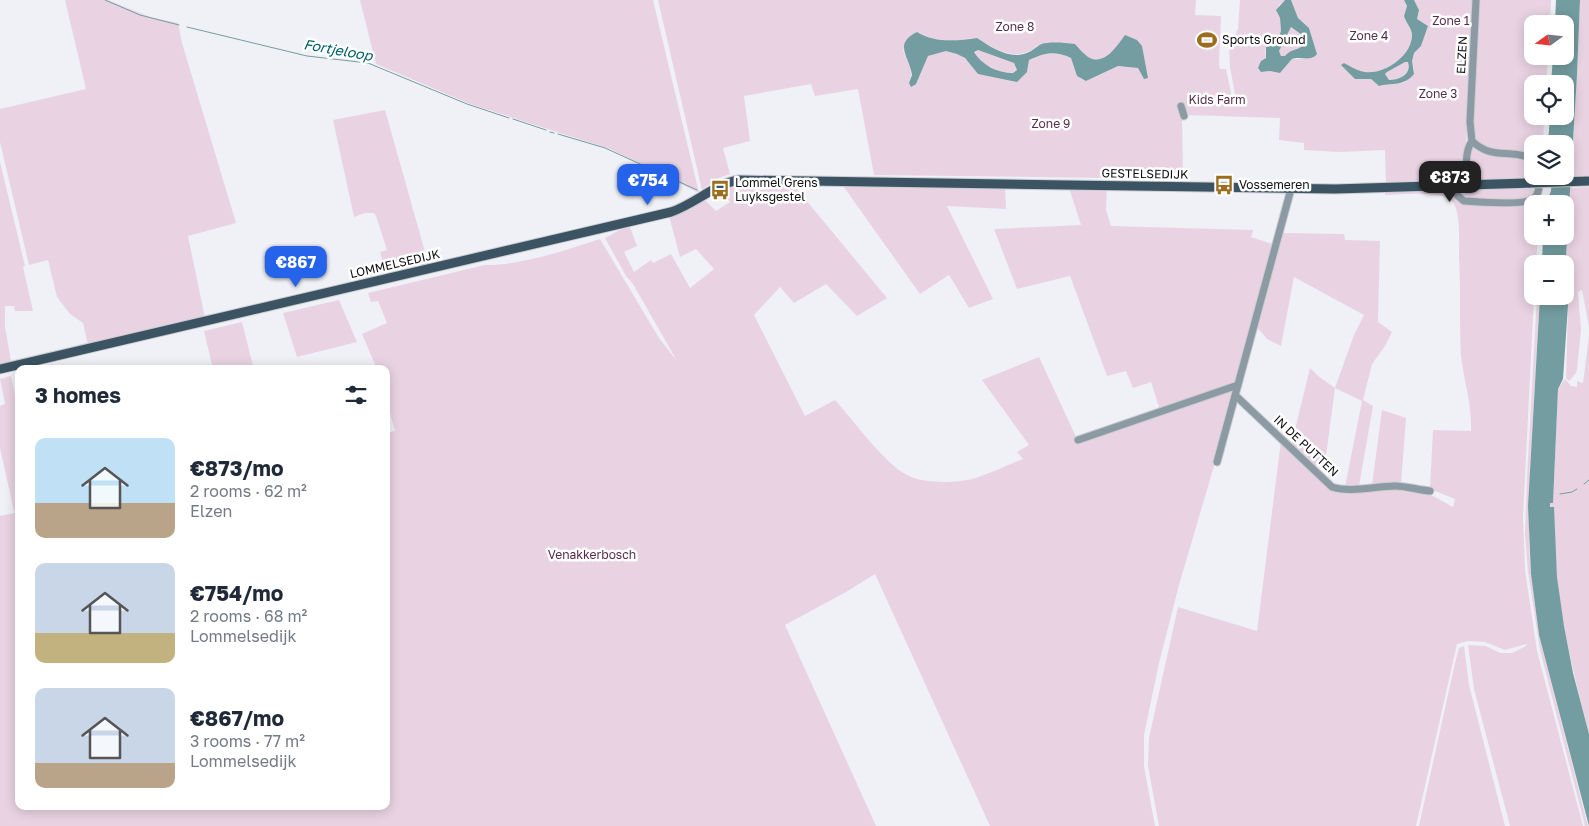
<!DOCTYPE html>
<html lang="en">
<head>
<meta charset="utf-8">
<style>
  body { margin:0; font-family:"Golos Text",sans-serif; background:#f2f2f3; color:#1f2937; height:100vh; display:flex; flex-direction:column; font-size:19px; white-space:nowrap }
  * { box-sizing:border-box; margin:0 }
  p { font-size:16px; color:#747a83 }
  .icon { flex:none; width:28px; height:28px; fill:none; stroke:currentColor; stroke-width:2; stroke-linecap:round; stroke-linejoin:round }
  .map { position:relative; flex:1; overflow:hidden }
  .sheet { position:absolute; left:15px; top:365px; width:375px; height:445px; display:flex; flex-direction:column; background:#fff; border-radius:10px; box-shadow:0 2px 12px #0003 }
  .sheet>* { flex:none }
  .needle { width:32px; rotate:255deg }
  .controls { position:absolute; left:1524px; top:15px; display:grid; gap:10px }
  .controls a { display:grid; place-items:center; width:50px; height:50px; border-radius:10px; background:#fff; box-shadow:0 2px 12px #0003; font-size:25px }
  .price { position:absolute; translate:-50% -42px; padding:0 11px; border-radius:10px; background:#2563eb; color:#fff; font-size:16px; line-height:32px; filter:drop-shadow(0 1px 2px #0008) }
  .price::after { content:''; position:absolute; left:50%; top:30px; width:15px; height:11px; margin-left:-8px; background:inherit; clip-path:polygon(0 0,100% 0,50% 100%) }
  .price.current { background:#222; color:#fff }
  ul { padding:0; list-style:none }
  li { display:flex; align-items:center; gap:15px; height:125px; padding:0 20px }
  li span { display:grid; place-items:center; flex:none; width:140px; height:100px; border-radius:10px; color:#555 }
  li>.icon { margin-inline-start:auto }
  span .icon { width:60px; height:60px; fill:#fffc; stroke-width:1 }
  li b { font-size:21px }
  h2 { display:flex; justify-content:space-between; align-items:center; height:60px; padding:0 20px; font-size:21px }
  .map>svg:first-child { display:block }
  .green { fill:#e9d3e3; fill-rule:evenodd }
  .water { fill:#739da1; fill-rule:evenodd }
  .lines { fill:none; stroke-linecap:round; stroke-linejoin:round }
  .stream { stroke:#739da1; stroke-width:1 }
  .minor-casing { stroke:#cbcdd1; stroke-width:9 }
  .major-casing { stroke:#cbcdd1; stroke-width:11 }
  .minor { stroke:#8c9aa3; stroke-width:7 }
  .major { stroke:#3b5362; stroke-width:9 }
  .major-bridge-casing { stroke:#cbcdd1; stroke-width:11; stroke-linecap:butt }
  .major-bridge { stroke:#3b5362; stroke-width:9 }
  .labels { text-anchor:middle; stroke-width:5; stroke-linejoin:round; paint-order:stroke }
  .park-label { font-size:12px; fill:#542c4b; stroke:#fff }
  .poi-label { font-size:12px; fill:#0d0d0f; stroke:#fff; text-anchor:start }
  .street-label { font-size:12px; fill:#0d0d0f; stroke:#fff }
  .water-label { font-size:14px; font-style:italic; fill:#016066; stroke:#fff }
</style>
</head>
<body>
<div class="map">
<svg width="1589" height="826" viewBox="0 0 1589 826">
  <rect width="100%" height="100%" fill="#eff1f6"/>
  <path class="green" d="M 65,0 L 108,0 L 150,17 L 178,23 L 182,43 L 236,223 L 188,236 L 205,318 L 88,345 L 83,323 L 70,314 L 57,297 L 48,260 L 29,265 L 0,142 L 0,109 L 86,89 Z
    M 360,0 L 653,0 L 699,193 L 610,149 L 470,104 L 376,64 Z
    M 658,0 L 1196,0 L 1195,15 L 1221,16 L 1219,64 L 1220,69 L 1226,69 L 1233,102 L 1235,94 L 1230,67 L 1229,47 L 1238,29 L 1240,0 L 1285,0 L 1279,5 L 1277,13 L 1280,18 L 1281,31 L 1276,44 L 1268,46 L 1265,50 L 1266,58 L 1262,60 L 1264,72 L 1270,71 L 1280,73 L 1292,59 L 1305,59 L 1317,54 L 1309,28 L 1298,18 L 1291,0 L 1404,0 L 1407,6 L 1404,16 C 1406,23 1411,27 1412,34 C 1413,54 1388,72 1370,73 C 1362,73 1356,69 1347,70 L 1355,79 L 1371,79 L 1379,86 L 1405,82 L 1414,72 L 1412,61 L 1414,53 L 1421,46 L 1428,26 L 1417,19 L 1419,10 L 1414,0 L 1474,0 L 1465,168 L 1459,179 L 1454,180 L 1386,183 L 1385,150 L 1339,152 L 1304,150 L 1304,143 L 1279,140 L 1280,118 L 1187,115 L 1182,117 L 1183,179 L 874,175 L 858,89 L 815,96 L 811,84 L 744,96 L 750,141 L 723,148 L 730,174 L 719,178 L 702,190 ZM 917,32 C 935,43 956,41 977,38 C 995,50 1018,63 1037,46 L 1075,44 C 1079,48 1084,55 1090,58 C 1105,65 1117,46 1125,36 L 1142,46 L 1144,79 L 1138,68 L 1118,66 L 1086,81 L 1077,76 L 1071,58 C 1054,50 1045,53 1029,60 L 1027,72 L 978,74 C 970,64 960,49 945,51 C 939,51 933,55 928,56 L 916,84 L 909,83 C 914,70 908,63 903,50 Z
    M 1479,0 L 1551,0 L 1550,24 L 1532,24 L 1532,56 L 1548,56 L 1546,84 L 1532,84 L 1532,116 L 1544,116 L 1543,144 L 1532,144 L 1532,155 C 1508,147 1485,160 1472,131 Z
    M 1580,0 L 1589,0 L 1589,176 L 1571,176 L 1577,75 Z
    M 1291,27 L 1303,36 L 1302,46 C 1297,52 1290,50 1285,56 L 1281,56 L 1279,51 Z
    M 978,50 L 1014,63 L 1017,70 L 1013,73 L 1004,73 L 980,62 L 974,51 Z
    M 1405,61 L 1408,62 C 1412,75 1399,80 1389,80 L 1385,74 L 1387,72 Z
    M 385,110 L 429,266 L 386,276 L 380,252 L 387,250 L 376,216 L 374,213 L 365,213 L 354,217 L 333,120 Z
    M 1476,147 C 1480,150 1483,153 1487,154 C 1502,160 1519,152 1532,163 L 1532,176 L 1537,177 L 1473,180 L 1469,172 L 1470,151 Z
    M 0,162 L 25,266 L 23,267 L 33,311 L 15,311 L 14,306 L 5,306 L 5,327 L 11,361 L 0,364 Z
    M 791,182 L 887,298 L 857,316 L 826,284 L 794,303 L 780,287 L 754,315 L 805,416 L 835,400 C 853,420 885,464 907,475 C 923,484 955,483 972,479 C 987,475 1007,465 1023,459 L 1017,452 L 1029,445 L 982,380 L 1039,357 L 1077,439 L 1235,387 L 1224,432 L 1179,585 L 1159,663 L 1144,735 L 1144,766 L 1155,826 L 990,826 L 875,574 L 846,592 L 785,625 L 876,826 L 0,826 L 0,516 L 19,512 L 19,806 L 386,806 L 386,433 L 395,431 L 386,399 L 386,369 L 377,369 L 362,334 L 387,323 L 378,301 L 371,302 L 368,293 L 485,265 C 518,266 567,250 600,239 L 659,338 L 677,361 L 633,284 L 626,276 L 605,238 L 623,228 L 630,227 L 637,246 L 624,252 L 634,272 L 651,260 L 653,263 L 671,254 L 690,288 L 714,269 L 696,249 L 680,257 L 669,216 L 703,198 L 716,211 L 730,202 L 721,189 L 732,184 Z
    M 841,183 L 1005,186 L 1006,209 L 947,206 L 993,299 L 969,308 L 949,275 L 920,294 Z
    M 1589,187 L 1589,327 L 1582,290 L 1578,292 L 1581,330 L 1577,369 L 1576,373 L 1569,381 L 1566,378 L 1568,305 L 1565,294 L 1565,273 L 1570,188 Z
    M 1069,188 L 1107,189 L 1106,210 L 1111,226 L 1253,230 L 1251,237 L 1275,245 L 1238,382 L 1160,410 L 1151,382 L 1133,388 L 1126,371 L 1107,376 L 1070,276 L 1017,289 L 994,229 L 1081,225 Z
    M 1449,189 L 1453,192 L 1458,199 L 1523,204 L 1525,207 L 1541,189 L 1540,204 L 1532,204 L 1532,236 L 1538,236 L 1536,264 L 1532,264 L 1532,296 L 1534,296 L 1523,517 L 1525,570 L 1537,651 L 1583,826 L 1510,826 L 1474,689 L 1468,645 L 1486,646 L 1500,653 L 1512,653 L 1526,646 L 1527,644 L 1505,650 L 1485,642 L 1468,641 L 1457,644 L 1416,826 L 1159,826 L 1148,766 L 1149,738 L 1178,607 L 1257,631 L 1281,441 L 1331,489 C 1362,489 1398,484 1428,494 C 1437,497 1445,503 1453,507 L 1455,499 L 1430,489 L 1433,430 L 1471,431 C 1472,404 1464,382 1461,356 C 1459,323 1461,290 1459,257 C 1459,244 1461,210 1452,201 C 1441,190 1401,195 1385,195 L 1385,191 Z
    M 1467,189 L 1536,189 L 1532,197 L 1527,199 L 1469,199 L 1464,195 Z
    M 1281,233 L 1344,234 L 1345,240 L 1380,241 L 1378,322 L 1392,332 L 1385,346 L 1372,364 L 1363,400 L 1373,406 L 1359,486 L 1345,487 L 1362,401 L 1335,388 L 1326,456 L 1315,467 L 1291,446 L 1310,368 L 1318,376 L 1335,388 L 1354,335 L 1364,315 L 1294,277 L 1281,346 L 1267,339 L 1256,326 Z
    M 1537,296 L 1540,296 L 1530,469 L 1529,539 L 1531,574 L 1539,635 L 1588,826 L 1585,826 L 1540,650 L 1528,572 L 1525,534 L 1527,477 Z
    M 339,300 L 357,342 L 297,357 L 283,313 Z
    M 242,322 L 253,366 L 257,365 L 258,369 L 213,369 L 204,331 Z
    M 1589,335 L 1589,734 C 1576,682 1562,630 1557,576 C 1555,553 1554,530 1553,507 L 1550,507 L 1550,503 L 1553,502 L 1558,389 L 1565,379 L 1571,386 L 1577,387 L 1577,381 L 1583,383 Z
    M 11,376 L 19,415 L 19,510 L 14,511 L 0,448 L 0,406 L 5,404 L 0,379 Z
    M 1382,410 L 1406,418 L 1401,484 L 1372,485 Z
    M 1464,646 L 1469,685 L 1505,826 L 1419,826 L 1455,663 L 1459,648 Z"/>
  <path class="water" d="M 1285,0 L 1291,0 L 1298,18 L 1309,28 L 1317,54 C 1311,62 1300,56 1292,59 L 1280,73 L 1270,71 L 1261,72 L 1258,68 L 1261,61 L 1266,58 L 1266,47 L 1276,44 L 1281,31 L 1280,18 L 1276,10 ZM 1291,27 L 1302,35 C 1307,53 1292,46 1285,56 L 1281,56 L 1279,51 Z
    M 1404,0 L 1414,0 L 1419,10 L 1417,19 L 1428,26 L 1421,46 L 1414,53 L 1412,61 L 1414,74 C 1405,86 1391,83 1379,86 L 1371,79 L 1355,79 L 1341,65 L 1344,63 C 1350,66 1357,71 1365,72 C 1385,75 1413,55 1412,34 C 1411,27 1406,23 1404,16 L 1407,6 ZM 1405,62 L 1408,62 C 1412,75 1399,80 1389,80 L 1385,74 L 1387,72 Z
    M 1556,0 L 1580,0 L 1577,75 L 1565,273 L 1565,264 L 1542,264 L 1543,236 L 1565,236 L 1565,204 L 1546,204 L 1551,191 L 1552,176 L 1565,176 L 1565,144 L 1548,144 L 1550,116 L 1565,116 L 1565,84 L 1551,84 L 1553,56 L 1565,56 L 1565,24 L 1555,24 Z
    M 917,32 C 935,43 956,41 977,38 C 992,48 1013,62 1031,51 C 1036,48 1040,43 1047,43 C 1056,42 1066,43 1075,44 C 1079,48 1084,55 1090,58 C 1105,65 1117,46 1125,35 L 1137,40 L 1142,46 L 1148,78 L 1144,79 L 1138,68 L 1118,66 L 1086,81 L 1077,76 L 1071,58 C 1054,50 1045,53 1029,60 L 1027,72 L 1017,82 L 978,74 L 965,58 L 957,54 L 946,51 L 928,56 L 916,84 L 911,87 L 909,83 L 912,75 C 909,56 893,44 917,32 ZM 978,50 L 1014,63 L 1017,70 L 1013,73 C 997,73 982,65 974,52 Z
    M 1565,294 L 1568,305 L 1563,379 L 1558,389 L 1553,503 L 1550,503 L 1550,507 L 1554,507 L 1557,577 L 1564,626 L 1573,673 L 1589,734 L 1589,826 L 1539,635 L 1531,574 L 1528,506 L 1540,296 L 1565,296 Z"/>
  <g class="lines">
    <path class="stream" d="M 105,0 L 140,15 L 179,25
      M 187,27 L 307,56 L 368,63 L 467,104 L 509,118
      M 513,119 L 546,130
      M 550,132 L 554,133
      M 558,134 L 605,148 L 697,190
      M 1584,484 L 1589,480
      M 1560,494 L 1572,492 L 1577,489"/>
    <defs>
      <path id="minor" d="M 1181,106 L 1184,116
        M 1472,141 C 1493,161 1510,148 1532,159
        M 1473,185 C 1465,173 1464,153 1472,141 L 1470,122 L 1476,0
        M 1451,186 L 1458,196 L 1464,201 C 1477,202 1526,206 1534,198 C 1540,193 1539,184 1539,176
        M 1236,396 L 1332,487 C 1351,493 1375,486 1395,486 C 1406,486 1418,490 1430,491
        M 1078,440 L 1238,385
        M 1217,462 L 1291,189"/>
      <path id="major" d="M 0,369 L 671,212 C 695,204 713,185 738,180 L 1335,189 L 1530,183"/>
    </defs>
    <use href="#minor" class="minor-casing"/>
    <use href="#major" class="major-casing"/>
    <use href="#minor" class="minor"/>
    <use href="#major" class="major"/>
    <defs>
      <path id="major-bridge" d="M 1530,183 L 1589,181"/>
    </defs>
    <use href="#major-bridge" class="major-bridge-casing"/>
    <use href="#major-bridge" class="major-bridge"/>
  </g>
  <defs>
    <symbol id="stadium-bare" viewBox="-9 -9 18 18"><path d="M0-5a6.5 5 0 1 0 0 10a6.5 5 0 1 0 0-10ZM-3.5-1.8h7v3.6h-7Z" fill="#9b6d1e" stroke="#fff" stroke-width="2.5" paint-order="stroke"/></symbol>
    <symbol id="bus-bare" viewBox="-9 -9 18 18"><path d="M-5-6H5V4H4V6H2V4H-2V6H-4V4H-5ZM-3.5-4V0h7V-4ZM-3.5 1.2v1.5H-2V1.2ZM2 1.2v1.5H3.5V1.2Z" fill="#9b6d1e" stroke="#fff" stroke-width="2.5" paint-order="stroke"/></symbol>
  </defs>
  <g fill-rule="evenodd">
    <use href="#stadium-bare" x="1193" y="26" width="28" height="28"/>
    <use href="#bus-bare" x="1210" y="171" width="28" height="28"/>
    <use href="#bus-bare" x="706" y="176" width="28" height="28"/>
  </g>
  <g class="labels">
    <g class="park-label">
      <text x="1451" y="25">Zone 1</text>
      <text x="1015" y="31">Zone 8</text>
      <text x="1369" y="40">Zone 4</text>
      <text x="1438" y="98">Zone 3</text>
      <text x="1217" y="104">Kids Farm</text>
      <text x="1051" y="128">Zone 9</text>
      <text x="592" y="559">Venakkerbosch</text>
    </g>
    <g class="poi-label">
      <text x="1222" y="44">Sports Ground</text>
      <text x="735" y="187">Lommel Grens<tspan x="735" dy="14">Luyksgestel</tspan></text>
      <text x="1239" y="189">Vossemeren</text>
    </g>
    <g class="street-label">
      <text transform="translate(1462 55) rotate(-87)" y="4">ELZEN</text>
      <text transform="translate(1145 174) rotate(1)" y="4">GESTELSEDIJK</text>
      <text transform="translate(395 264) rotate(-13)" y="4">LOMMELSEDIJK</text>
      <text transform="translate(1306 446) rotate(43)" y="4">IN DE PUTTEN</text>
    </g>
    <g class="water-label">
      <text transform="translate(338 50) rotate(10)" y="5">Fortjeloop</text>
    </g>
  </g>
</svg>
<div class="controls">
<a><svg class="needle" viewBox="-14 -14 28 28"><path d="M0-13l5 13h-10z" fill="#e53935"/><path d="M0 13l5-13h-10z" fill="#747a83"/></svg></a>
<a><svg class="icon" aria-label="locate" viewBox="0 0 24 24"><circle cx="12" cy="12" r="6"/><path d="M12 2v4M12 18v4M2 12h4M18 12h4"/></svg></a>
<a><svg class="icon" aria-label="layers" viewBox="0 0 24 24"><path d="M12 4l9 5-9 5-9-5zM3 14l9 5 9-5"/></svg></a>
<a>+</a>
<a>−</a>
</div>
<b class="price current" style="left:1450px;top:203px">€873</b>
<b class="price" style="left:648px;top:206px">€754</b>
<b class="price" style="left:296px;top:288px">€867</b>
<section class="sheet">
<h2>3 homes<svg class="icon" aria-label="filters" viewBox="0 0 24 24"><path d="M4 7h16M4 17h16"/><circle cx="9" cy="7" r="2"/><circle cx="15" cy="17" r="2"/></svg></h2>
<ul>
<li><span style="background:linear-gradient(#bfe0f5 65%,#b9a48a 0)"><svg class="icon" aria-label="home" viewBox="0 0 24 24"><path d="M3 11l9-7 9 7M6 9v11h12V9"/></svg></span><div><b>€873/mo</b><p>2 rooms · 62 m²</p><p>Elzen</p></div></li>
<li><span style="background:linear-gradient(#c9d6e8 70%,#c2b280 0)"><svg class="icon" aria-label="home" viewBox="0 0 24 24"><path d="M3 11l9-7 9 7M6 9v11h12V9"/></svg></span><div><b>€754/mo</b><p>2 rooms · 68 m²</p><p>Lommelsedijk</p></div></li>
<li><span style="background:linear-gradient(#c9d6e8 75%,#b9a48a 0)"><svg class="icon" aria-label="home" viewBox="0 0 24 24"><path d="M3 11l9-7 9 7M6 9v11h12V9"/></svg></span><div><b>€867/mo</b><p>3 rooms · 77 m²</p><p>Lommelsedijk</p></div></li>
</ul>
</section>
</div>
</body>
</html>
